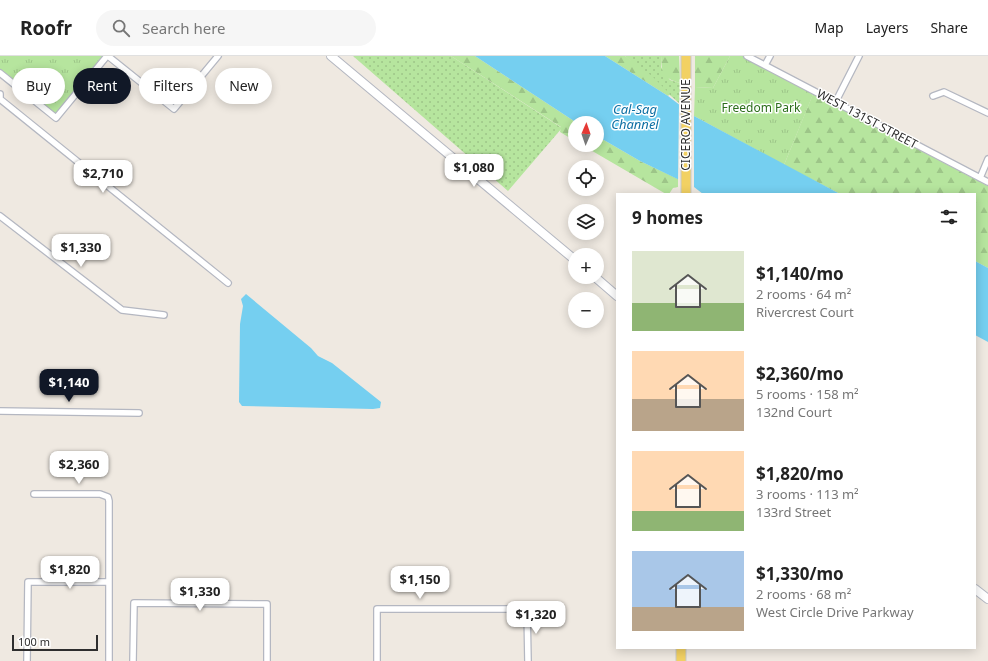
<!DOCTYPE html>
<html lang="en">
<head>
<meta charset="utf-8">
<style>
  body { margin:0; font-family:"Noto Sans",sans-serif; background:#f6f6f6; color:#222; height:100vh; display:flex; flex-direction:column; font-size:15px; white-space:nowrap }
  * { box-sizing:border-box; margin:0 }
  p { font-size:13px; color:#767676 }
  .icon { flex:none; width:22px; height:22px; fill:none; stroke:currentColor; stroke-width:2; stroke-linecap:round; stroke-linejoin:round }
  .map { position:relative; flex:1; overflow:hidden }
  .panel { position:absolute; left:616px; top:137px; width:360px; height:456px; display:flex; flex-direction:column; background:#fff; border-radius:0px; box-shadow:0 2px 10px #0003 }
  .panel>* { flex:none }
  .top-card { position:absolute; left:12px; top:12px; width:380px; height:36px; display:flex; gap:8px }
  .needle { width:26px; rotate:2deg }
  .fabs { position:absolute; left:568px; top:60px; display:grid; gap:8px }
  .fabs a { display:grid; place-items:center; width:36px; height:36px; border-radius:50%; background:#fff; box-shadow:0 2px 10px #0003; font-size:20px }
  .scale { position:absolute; left:12px; bottom:10px; width:86px; box-sizing:border-box; padding-left:4px; border:2px solid #2e2e2e; border-top:0; font-size:11px; line-height:14px; white-space:nowrap; color:#2e2e2e; -webkit-text-stroke:3px #fff; paint-order:stroke }
  .price { position:absolute; translate:-50% -34px; padding:0 9px; border-radius:8px; background:#fff; color:#222; font-size:13px; line-height:26px; filter:drop-shadow(0 1px 2px #0008) }
  .price::after { content:''; position:absolute; left:50%; top:24px; width:12px; height:9px; margin-left:-6px; background:inherit; clip-path:polygon(0 0,100% 0,50% 100%) }
  .price.on { background:#111827; color:#fff }
  ul { padding:0; list-style:none }
  li { display:flex; align-items:center; gap:12px; height:100px; padding:0 16px }
  li span { display:grid; place-items:center; flex:none; width:112px; height:80px; border-radius:0px; color:#555 }
  li>.icon { margin-inline-start:auto }
  span .icon { width:48px; height:48px; fill:#fffc; stroke-width:1 }
  li b { font-size:17px }
  h2 { display:flex; justify-content:space-between; align-items:center; height:48px; padding:0 16px; font-size:17px }
  .chip { padding:0 14px; border-radius:18px; background:#fff; box-shadow:0 2px 10px #0003; font-size:14px; line-height:36px }
  .chip.on { background:#111827; color:#fff }
  header { display:flex; align-items:center; gap:24px; box-sizing:border-box; height:56px; padding:0 20px; background:#fff; border-bottom:1px solid #e0e0e0 }
  header strong { font-size:19px }
  nav { display:flex; gap:22px; margin-inline-start:auto; font-size:14px }
  .search { width:280px; height:36px; background:#f6f6f6; display:flex; align-items:center; gap:10px; box-sizing:border-box; padding:0 14px; border-radius:22px; color:#767676; font-size:15px }
  .map>svg:first-child { display:block }
  .grass { fill:url(#grass-dots) }
  .forest { fill:url(#forest-firs) }
  .park { fill:url(#park-tufts) }
  .water { fill:#75cff0 }
  .pier { fill:#efe9e1 }
  .lines { fill:none; stroke-linecap:round; stroke-linejoin:round }
  .street-casing { stroke:#b4b7c1; stroke-width:8 }
  .secondary-casing { stroke:#b4b7c1; stroke-width:10 }
  .primary-casing { stroke:#c9c9c9; stroke-width:11 }
  .street { stroke:#fff; stroke-width:5.5 }
  .secondary { stroke:#fff; stroke-width:8 }
  .primary { stroke:#f2d163; stroke-width:9 }
  .labels { text-anchor:middle; stroke-width:3; stroke-linejoin:round; paint-order:stroke }
  .park-label { font-size:12px; fill:#2c6e1b; stroke:#fff }
  .street-label { font-size:12px; fill:#2e2e2e; stroke:#fff }
  .water-label { font-size:13px; font-style:italic; fill:#0d6fa3; stroke:#fff }
</style>
</head>
<body>
<header>
<strong>Roofr</strong>
<div class="search"><svg class="icon" aria-label="search" viewBox="0 0 24 24"><circle cx="10" cy="10" r="6"/><path d="M15 15l6 6"/></svg>Search here</div>
<nav><a>Map</a><a>Layers</a><a>Share</a></nav>
</header>
<div class="map">
<svg width="988" height="605" viewBox="0 0 988 605">
  <defs>
    <pattern id="grass-dots" width="8" height="8" patternUnits="userSpaceOnUse"><rect width="8" height="8" fill="#b6e59e"/><path d="M2 2h.1M6 6h.1" fill="none" stroke="#9dc588" stroke-width="1.8" stroke-linecap="round"/></pattern>
    <pattern id="forest-firs" width="22" height="20" patternUnits="userSpaceOnUse"><rect width="22" height="20" fill="#b6e59e"/><path d="M5 1l3.5 6h-7zM16 11l3.5 6h-7z" fill="#9dc588"/></pattern>
    <pattern id="park-tufts" width="24" height="20" patternUnits="userSpaceOnUse"><rect width="24" height="20" fill="#b6e59e"/><path d="M3 7l-1-3M5 7V3M7 7l1-3M15 17l-1-3M17 17v-4M19 17l1-3" fill="none" stroke="#9dc588"/></pattern>
  </defs>
  <rect width="100%" height="100%" fill="#efe9e1"/>
  <path class="grass" d="M 353,0 L 451,0 L 562,72 L 508,135 Z
    M 625,0 L 662,0 L 661,11 L 670,24 L 680,27 L 679,47 Z"/>
  <path class="forest" d="M 451,0 L 475,0 L 577,67 L 575,67 L 575,85 L 560,76 L 561,71 Z
    M 605,0 L 625,0 L 652,20 L 670,38 L 668,40 Z
    M 662,0 L 679,0 L 680,27 C 664,23 660,16 662,0 Z
    M 695,0 L 730,0 L 713,32 L 695,31 Z
    M 813,38 L 988,130 L 988,212 L 975,205 L 975,138 L 840,138 L 784,109 Z
    M 597,80 L 640,105 L 678,123 L 678,131 L 673,132 L 669,138 L 666,138 L 582,89 L 597,89 Z"/>
  <path class="park" d="M 0,0 L 107,0 L 56,62 L 0,17 Z
    M 730,0 L 746,0 L 814,36 L 784,109 L 694,60 L 695,31 L 713,32 Z"/>
  <path class="water" d="M 475,0 L 605,0 L 668,40 L 694,60 L 840,138 L 703,138 L 694,131 L 640,105 L 597,80 L 597,67 L 577,67 Z
    M 975,205 L 988,212 L 988,286 L 975,279 Z
    M 246,238 L 311,292 L 318,300 L 332,307 L 381,346 L 380,352 L 373,353 L 242,350 L 239,346 L 240,268 L 243,250 L 241,243 Z"/>
  <path class="pier" d="M 679,45 L 694,58 L 694,131 L 689,131 L 678,125 Z"/>
  <g class="lines">
    <defs>
      <path id="street" d="M 108,0 L 174,53 L 218,0
        M 747,0 L 988,126
        M 765,9 L 770,0
        M 0,17 L 56,62 L 107,0
        M 0,38 L 0,43 L 228,227
        M 933,40 L 944,36 L 988,57
        M 835,47 L 859,0
        M 980,122 L 988,103
        M 0,160 L 122,254 L 164,259
        M 0,355 L 139,357
        M 34,438 L 100,438 L 108,441 L 109,445 L 109,605
        M 27,605 L 28,526 L 109,526
        M 133,605 L 134,547 L 267,548 L 267,605
        M 377,605 L 377,553 L 527,553 L 528,605"/>
      <path id="secondary" d="M 331,0 L 575,204
        M 595,221 L 617,240
        M 975,533 L 988,543"/>
      <path id="primary" d="M 686,138 L 686,0
        M 681,605 L 681,592"/>
    </defs>
    <use href="#street" class="street-casing"/>
    <use href="#secondary" class="secondary-casing"/>
    <use href="#primary" class="primary-casing"/>
    <use href="#street" class="street"/>
    <use href="#secondary" class="secondary"/>
    <use href="#primary" class="primary"/>
  </g>
  <g class="labels">
    <g class="park-label">
      <text x="761" y="56">Freedom Park</text>
    </g>
    <g class="street-label">
      <text transform="translate(867 63) rotate(28)" y="4">WEST 131ST STREET</text>
      <text transform="translate(686 69) rotate(-90)" y="4">CICERO AVENUE</text>
    </g>
    <g class="water-label">
      <text x="635" y="58">Cal-Sag<tspan x="635" dy="15">Channel</tspan></text>
    </g>
  </g>
</svg>
<div class="fabs">
<a><svg class="needle" viewBox="-14 -14 28 28"><path d="M0-13l5 13h-10z" fill="#e53935"/><path d="M0 13l5-13h-10z" fill="#767676"/></svg></a>
<a><svg class="icon" aria-label="locate" viewBox="0 0 24 24"><circle cx="12" cy="12" r="6"/><path d="M12 2v4M12 18v4M2 12h4M18 12h4"/></svg></a>
<a><svg class="icon" aria-label="layers" viewBox="0 0 24 24"><path d="M12 4l9 5-9 5-9-5zM3 14l9 5 9-5"/></svg></a>
<a>+</a>
<a>−</a>
</div>
<div class="scale">100 m</div>
<b class="price" style="left:474px;top:132px">$1,080</b>
<b class="price" style="left:103px;top:138px">$2,710</b>
<b class="price" style="left:81px;top:212px">$1,330</b>
<b class="price on" style="left:69px;top:347px">$1,140</b>
<b class="price" style="left:79px;top:429px">$2,360</b>
<b class="price" style="left:70px;top:534px">$1,820</b>
<b class="price" style="left:420px;top:544px">$1,150</b>
<b class="price" style="left:200px;top:556px">$1,330</b>
<b class="price" style="left:536px;top:579px">$1,320</b>
<div class="top-card">
<a class="chip">Buy</a>
<a class="chip on">Rent</a>
<a class="chip">Filters</a>
<a class="chip">New</a>
</div>
<section class="panel">
<h2>9 homes<svg class="icon" aria-label="filters" viewBox="0 0 24 24"><path d="M4 7h16M4 17h16"/><circle cx="9" cy="7" r="2"/><circle cx="15" cy="17" r="2"/></svg></h2>
<ul>
<li><span style="background:linear-gradient(#dfe7d0 65%,#8fb573 0)"><svg class="icon" aria-label="home" viewBox="0 0 24 24"><path d="M3 11l9-7 9 7M6 9v11h12V9"/></svg></span><div><b>$1,140/mo</b><p>2 rooms · 64 m²</p><p>Rivercrest Court</p></div></li>
<li><span style="background:linear-gradient(#ffd9b3 60%,#b9a48a 0)"><svg class="icon" aria-label="home" viewBox="0 0 24 24"><path d="M3 11l9-7 9 7M6 9v11h12V9"/></svg></span><div><b>$2,360/mo</b><p>5 rooms · 158 m²</p><p>132nd Court</p></div></li>
<li><span style="background:linear-gradient(#ffd9b3 75%,#8fb573 0)"><svg class="icon" aria-label="home" viewBox="0 0 24 24"><path d="M3 11l9-7 9 7M6 9v11h12V9"/></svg></span><div><b>$1,820/mo</b><p>3 rooms · 113 m²</p><p>133rd Street</p></div></li>
<li><span style="background:linear-gradient(#a9c7e8 70%,#b9a48a 0)"><svg class="icon" aria-label="home" viewBox="0 0 24 24"><path d="M3 11l9-7 9 7M6 9v11h12V9"/></svg></span><div><b>$1,330/mo</b><p>2 rooms · 68 m²</p><p>West Circle Drive Parkway</p></div></li>
</ul>
</section>
</div>
</body>
</html>
